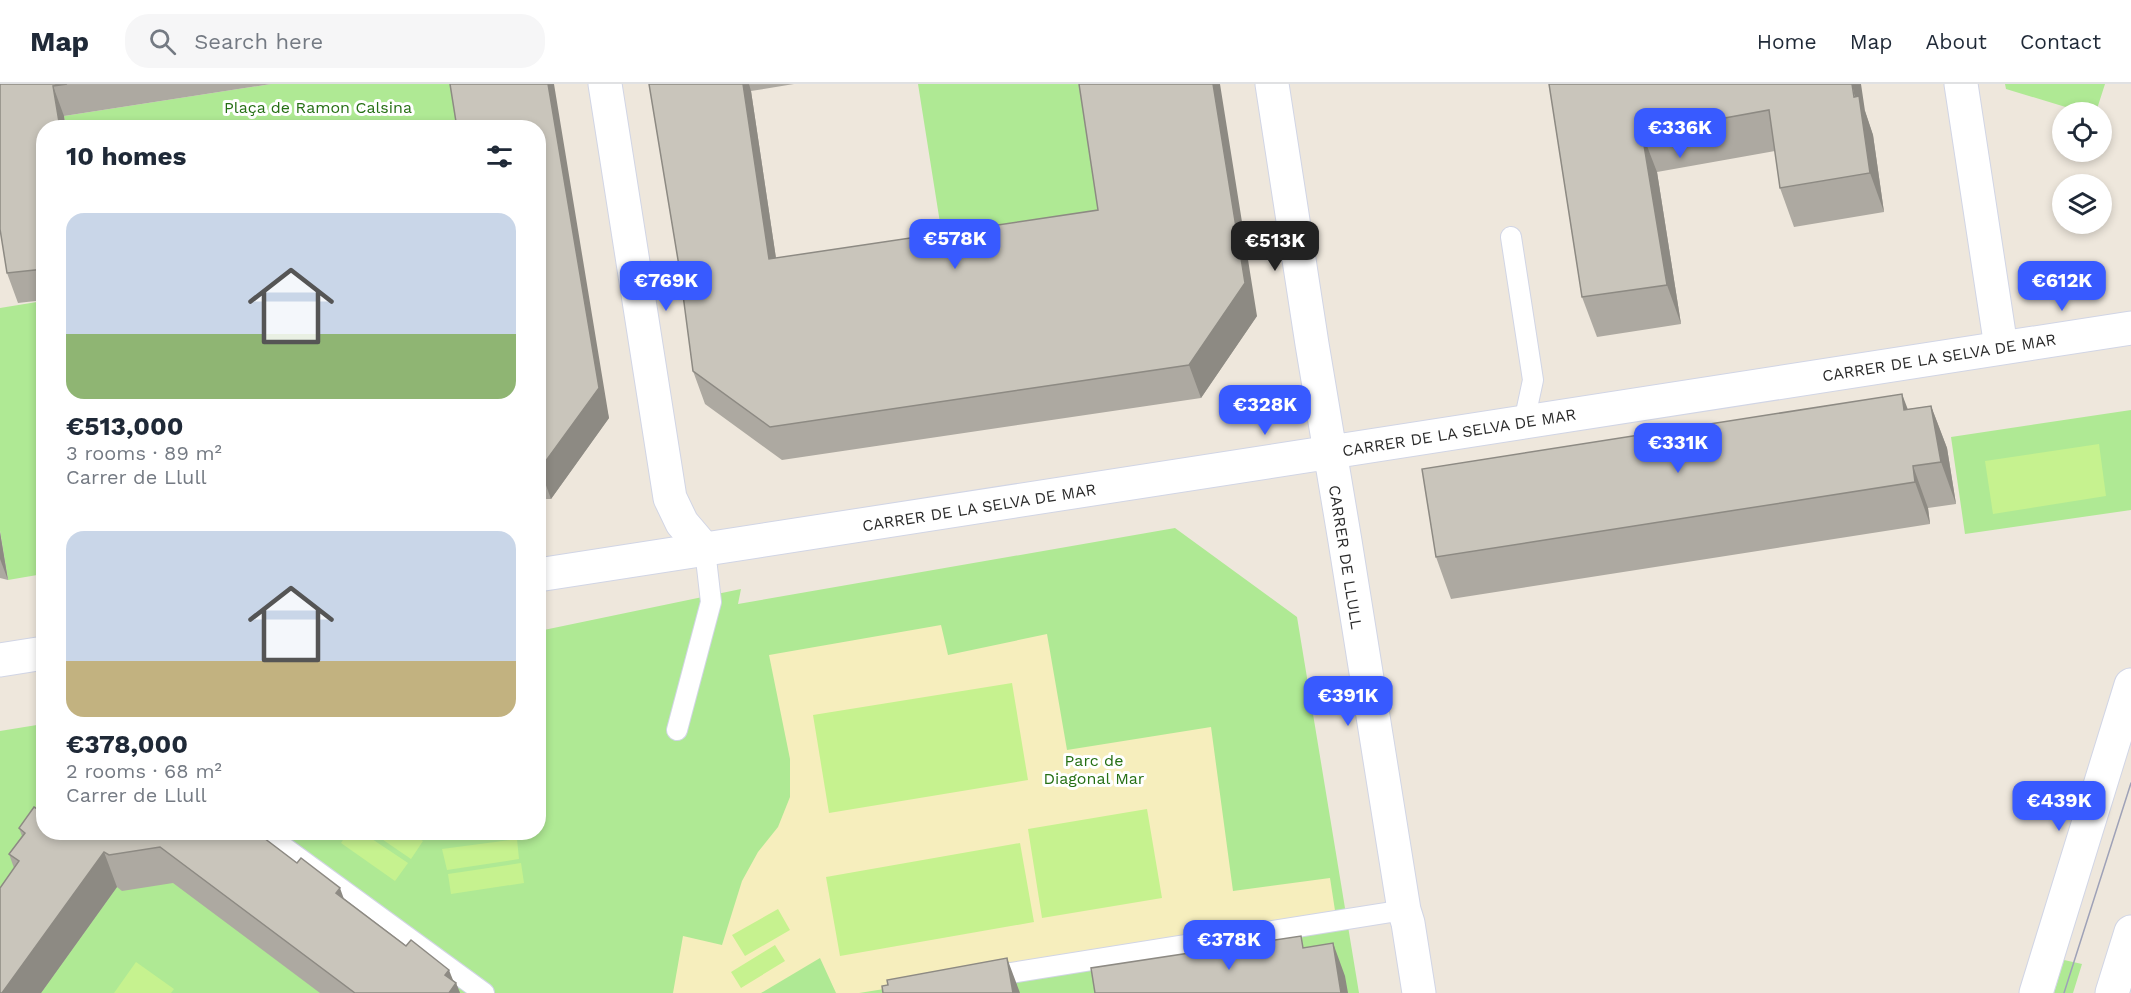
<!DOCTYPE html>
<html lang="en">
<head>
<meta charset="utf-8">
<style>
  body { margin:0; font-family:"Work Sans",sans-serif; background:#f6f6f7; color:#1f2937; height:100vh; display:flex; flex-direction:column; font-size:22px; white-space:nowrap }
  * { box-sizing:border-box; margin:0 }
  p { font-size:20px; color:#747a83 }
  .icon { flex:none; width:33px; height:33px; fill:none; stroke:currentColor; stroke-width:2; stroke-linecap:round; stroke-linejoin:round }
  .map { position:relative; flex:1; overflow:hidden }
  .sheet { position:absolute; left:36px; top:36px; width:510px; height:720px; display:flex; flex-direction:column; background:#fff; border-radius:24px; box-shadow:0 3px 9px #0003 }
  .sheet>* { flex:none }
  .tools { position:absolute; left:2052px; top:18px; display:grid; gap:12px }
  .tools a { display:grid; place-items:center; width:60px; height:60px; border-radius:50%; background:#fff; box-shadow:0 3px 9px #0003; font-size:30px }
  .price { position:absolute; translate:-50% -51px; padding:0 14px; border-radius:12px; background:#385aff; color:#fff; font-size:20px; line-height:39px; filter:drop-shadow(0 2px 3px #0008) }
  .price::after { content:''; position:absolute; left:50%; top:36px; width:18px; height:14px; margin-left:-9px; background:inherit; clip-path:polygon(0 0,100% 0,50% 100%) }
  .price.selected { background:#222; color:#fff }
  ul { padding:0; list-style:none }
  li { display:grid; align-content:center; gap:12px; height:318px; padding:0 30px }
  li span { display:grid; place-items:center; height:186px; border-radius:18px; color:#555 }
  li>.icon { margin-inline-start:auto }
  span .icon { width:108px; height:108px; fill:#fffc; stroke-width:1 }
  li b { font-size:26px }
  h2 { display:flex; justify-content:space-between; align-items:center; height:72px; padding:0 30px; font-size:26px }
  header { display:flex; align-items:center; gap:36px; box-sizing:border-box; height:84px; padding:0 30px; background:#fff; border-bottom:2px solid #e0e1e3 }
  header strong { font-size:28px }
  nav { display:flex; gap:33px; margin-inline-start:auto; font-size:21px }
  .search { width:420px; height:54px; background:#f6f6f7; display:flex; align-items:center; gap:15px; box-sizing:border-box; padding:0 21px; border-radius:24px; color:#747a83; font-size:22px }
  .map>svg:first-child { display:block }
  .green { fill:#afe994 }
  .sand { fill:#f6eebd }
  .pitch { fill:#c6f28f }
  .lines { fill:none; stroke-linecap:round; stroke-linejoin:round }
  .lane-casing { stroke:#d1d5e5; stroke-width:22 }
  .street-casing { stroke:#d1d5e5; stroke-width:35 }
  .secondary-casing { stroke:#d1d5e5; stroke-width:35 }
  .lane { stroke:#fff; stroke-width:20 }
  .street { stroke:#fff; stroke-width:33 }
  .secondary { stroke:#fff; stroke-width:33 }
  .tram { stroke:#9ea1b7; stroke-width:1.5 }
  .wall { fill:#ada9a1 }
  .shaded-wall { fill:#8d8a83 }
  .building { fill:#c9c5bb; stroke:#8d8a83; stroke-width:1.5 }
  .labels { text-anchor:middle; stroke-width:6; stroke-linejoin:round; paint-order:stroke }
  .park-label { font-size:16px; fill:#256f14; stroke:#fff }
  .street-label { font-size:16px; fill:#2b2b2b; stroke:#fff }
</style>
</head>
<body>
<header>
<strong>Map</strong>
<div class="search"><svg class="icon" aria-label="search" viewBox="0 0 24 24"><circle cx="10" cy="10" r="6"/><path d="M15 15l6 6"/></svg>Search here</div>
<nav><a>Home</a><a>Map</a><a>About</a><a>Contact</a></nav>
</header>
<div class="map">
<svg width="2131" height="909" viewBox="0 0 2131 909">
  <rect width="100%" height="100%" fill="#eee7dc"/>
  <path class="green" d="M 271,0 L 456,0 L 463,43 L 66,44 L 64,32 Z
    M 918,0 L 1087,0 L 1110,159 L 947,183 Z
    M 2005,0 L 2105,0 L 2096,28 L 2082,28 L 2006,5 Z
    M 43,217 L 43,490 L 8,496 L 0,447 L 0,224 Z
    M 2131,326 L 2131,426 L 1965,450 L 1951,353 Z
    M 1175,444 L 1297,533 L 1359,909 L 0,909 L 0,647 L 43,640 L 44,748 L 538,748 L 539,547 L 741,505 L 738,520 Z
    M 2064,876 L 2082,880 L 2073,909 L 2054,909 Z"/>
  <path class="sand" d="M 941,541 L 948,571 L 1047,550 L 1067,666 L 1211,643 L 1233,807 L 1330,794 L 1336,833 L 859,909 L 836,909 L 820,874 L 761,909 L 673,909 L 683,852 L 722,861 L 742,797 L 758,768 L 778,743 L 790,713 L 790,675 L 769,571 Z"/>
  <path class="pitch" d="M 2099,360 L 2106,412 L 1993,430 L 1985,377 Z
    M 1012,599 L 1028,696 L 829,729 L 813,631 Z
    M 1147,725 L 1162,814 L 1042,834 L 1028,745 Z
    M 348,748 L 363,749 L 408,779 L 395,797 L 341,759 Z
    M 373,749 L 410,749 L 423,757 L 411,775 Z
    M 517,755 L 519,775 L 447,786 L 442,765 Z
    M 1020,759 L 1034,838 L 840,872 L 826,793 Z
    M 521,779 L 524,799 L 451,810 L 448,790 Z
    M 778,825 L 790,846 L 745,872 L 732,851 Z
    M 775,861 L 785,877 L 741,904 L 731,888 Z
    M 136,878 L 174,905 L 171,909 L 114,909 Z"/>
  <g class="lines">
    <defs>
      <path id="lane" d="M 1511,153 L 1533,296 L 1524,338
        M 677,646 L 711,518 L 705,466
        M 263,748 L 484,909
        M 986,893 L 1404,826"/>
      <path id="street" d="M 605,0 L 670,414 L 682,439 L 705,466
        M 1961,0 L 2001,263
        M 2112,909 L 2131,848"/>
      <path id="secondary" d="M 1272,0 L 1312,260 L 1345,457 L 1404,826 L 1408,839 L 1419,909
        M 538,491 L 2131,244
        M 0,576 L 44,569
        M 2036,909 L 2131,601"/>
    </defs>
    <use href="#lane" class="lane-casing"/>
    <use href="#street" class="street-casing"/>
    <use href="#secondary" class="secondary-casing"/>
    <use href="#lane" class="lane"/>
    <use href="#street" class="street"/>
    <use href="#secondary" class="secondary"/>
    <path class="tram" d="M 2064,909 L 2131,699"/>
  </g>
  <path class="wall" d="M 0,0 L 271,0 L 64,32 L 44,44 L 44,216 L 18,219 L 7,189 Z
    M 649,0 L 794,0 L 751,7 L 776,174 L 1257,232 L 1201,314 L 782,376 L 705,320 L 693,287 L 680,188 Z
    M 1549,0 L 1865,27 L 1873,51 L 1884,128 L 1794,143 L 1780,104 L 1775,67 L 1657,88 L 1681,240 L 1597,253 L 1582,213 Z
    M 538,44 L 609,334 L 551,415 L 538,415 Z
    M 1931,322 L 1947,364 L 1956,420 L 1928,424 L 1930,440 L 1451,515 L 1436,473 L 1908,325 Z
    M 0,448 L 8,496 L 0,494 Z
    M 19,744 L 44,748 L 256,748 L 456,899 L 460,909 L 320,909 L 173,799 L 122,807 L 117,803 L 41,909 L 0,909 L 14,784 L 9,770 L 22,752 Z"/>
  <path class="shaded-wall" d="M 548,0 L 554,0 L 609,334 L 551,415 L 540,385 Z
    M 743,0 L 749,0 L 751,7 L 781,208 L 769,175 Z
    M 1213,0 L 1220,0 L 1257,232 L 1201,314 L 1189,281 Z
    M 1852,0 L 1861,0 L 1865,27 L 1873,51 L 1884,128 L 1870,89 Z
    M 53,2 L 64,32 L 66,44 L 60,44 Z
    M 1642,49 L 1657,88 L 1681,240 L 1667,201 Z
    M 1902,310 L 1918,352 L 1904,326 Z
    M 1931,322 L 1947,364 L 1956,420 L 1941,378 Z
    M 1913,382 L 1928,424 L 1930,440 L 1915,398 Z
    M 0,448 L 8,496 L 0,475 Z
    M 104,768 L 117,803 L 41,909 L 2,909 Z
    M 340,804 L 353,840 L 336,809 Z
    M 1333,859 L 1345,892 L 1348,909 L 1341,909 Z
    M 1007,874 L 1020,909 L 1013,909 Z
    M 449,886 L 455,901 L 456,899 L 460,909 L 449,909 L 445,891 Z"/>
  <path class="building" d="M 0,0 L 67,0 L 53,2 L 60,44 L 44,44 L 44,185 L 7,189 L 0,145 Z
    M 450,0 L 548,0 L 599,304 L 540,385 L 538,385 L 538,44 L 457,44 Z
    M 649,0 L 743,0 L 769,175 L 1098,126 L 1079,0 L 1213,0 L 1245,199 L 1189,281 L 770,343 L 693,287 L 680,188 Z
    M 1549,0 L 1852,0 L 1854,13 L 1859,12 L 1870,89 L 1780,104 L 1769,26 L 1642,49 L 1667,201 L 1582,213 Z
    M 1902,310 L 1904,326 L 1931,322 L 1941,378 L 1913,382 L 1915,398 L 1436,473 L 1422,385 Z
    M 34,723 L 44,729 L 44,748 L 256,748 L 297,779 L 301,774 L 340,804 L 336,809 L 406,862 L 411,856 L 449,886 L 445,891 L 456,899 L 449,909 L 355,909 L 160,763 L 109,771 L 104,768 L 2,909 L 0,909 L 0,804 L 19,777 L 9,770 L 25,749 L 19,744 Z
    M 1301,852 L 1303,864 L 1333,859 L 1341,909 L 1095,909 L 1091,884 Z
    M 1007,874 L 1013,909 L 883,909 L 882,902 L 888,901 L 887,896 Z"/>
  <g class="labels">
    <g class="park-label">
      <text x="318" y="29">Plaça de Ramon Calsina</text>
      <text x="1094" y="682">Parc de<tspan x="1094" dy="18">Diagonal Mar</tspan></text>
    </g>
    <g class="street-label">
      <text transform="translate(1939 273) rotate(-9)" y="6">CARRER DE LA SELVA DE MAR</text>
      <text transform="translate(1459 348) rotate(-9)" y="6">CARRER DE LA SELVA DE MAR</text>
      <text transform="translate(979 423) rotate(-9)" y="6">CARRER DE LA SELVA DE MAR</text>
      <text transform="translate(1346 473) rotate(81)" y="6">CARRER DE LLULL</text>
    </g>
  </g>
</svg>
<div class="tools">
<a><svg class="icon" aria-label="locate" viewBox="0 0 24 24"><circle cx="12" cy="12" r="6"/><path d="M12 2v4M12 18v4M2 12h4M18 12h4"/></svg></a>
<a><svg class="icon" aria-label="layers" viewBox="0 0 24 24"><path d="M12 4l9 5-9 5-9-5zM3 14l9 5 9-5"/></svg></a>
</div>
<b class="price" style="left:1680px;top:75px">€336K</b>
<b class="price" style="left:955px;top:186px">€578K</b>
<b class="price selected" style="left:1275px;top:188px">€513K</b>
<b class="price" style="left:666px;top:228px">€769K</b>
<b class="price" style="left:2062px;top:228px">€612K</b>
<b class="price" style="left:1265px;top:352px">€328K</b>
<b class="price" style="left:1678px;top:390px">€331K</b>
<b class="price" style="left:1348px;top:643px">€391K</b>
<b class="price" style="left:2059px;top:748px">€439K</b>
<b class="price" style="left:1229px;top:887px">€378K</b>
<section class="sheet">
<h2>10 homes<svg class="icon" aria-label="filters" viewBox="0 0 24 24"><path d="M4 7h16M4 17h16"/><circle cx="9" cy="7" r="2"/><circle cx="15" cy="17" r="2"/></svg></h2>
<ul>
<li><span style="background:linear-gradient(#c9d6e8 65%,#8fb573 0)"><svg class="icon" aria-label="home" viewBox="0 0 24 24"><path d="M3 11l9-7 9 7M6 9v11h12V9"/></svg></span><div><b>€513,000</b><p>3 rooms · 89 m²</p><p>Carrer de Llull</p></div></li>
<li><span style="background:linear-gradient(#c9d6e8 70%,#c2b280 0)"><svg class="icon" aria-label="home" viewBox="0 0 24 24"><path d="M3 11l9-7 9 7M6 9v11h12V9"/></svg></span><div><b>€378,000</b><p>2 rooms · 68 m²</p><p>Carrer de Llull</p></div></li>
</ul>
</section>
</div>
</body>
</html>
